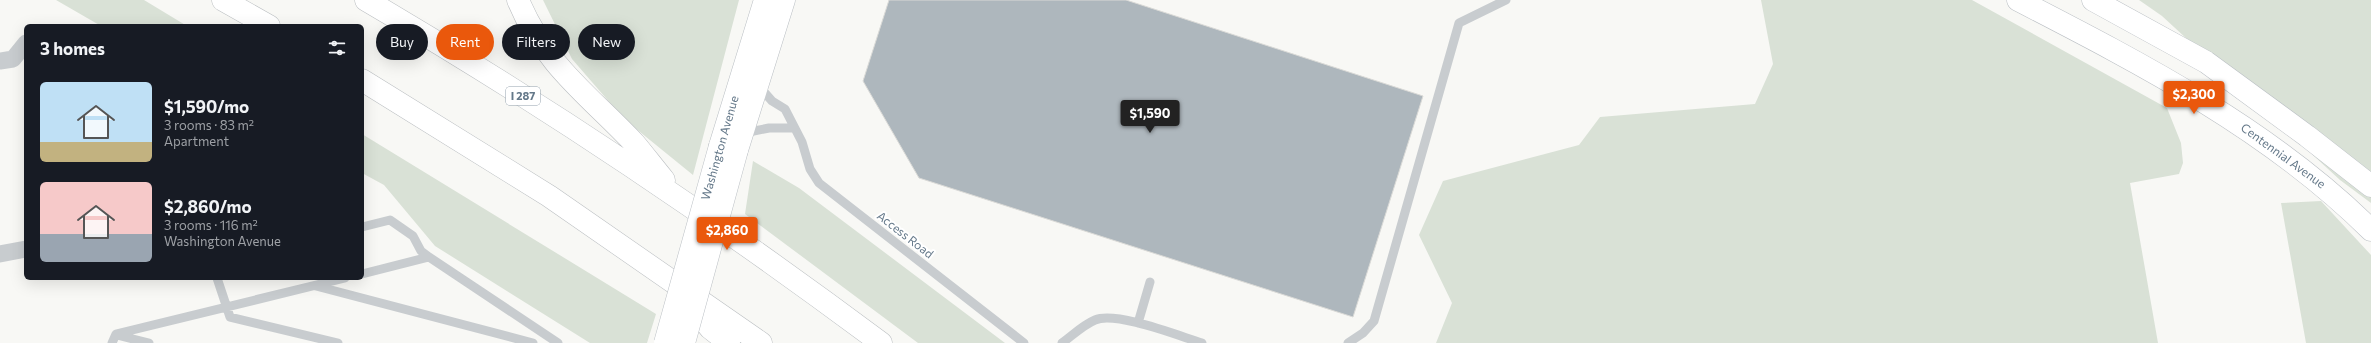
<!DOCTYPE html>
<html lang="en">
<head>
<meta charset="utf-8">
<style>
  body { margin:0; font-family:Commissioner,sans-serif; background:#242831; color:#f1f3f6; height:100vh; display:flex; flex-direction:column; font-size:15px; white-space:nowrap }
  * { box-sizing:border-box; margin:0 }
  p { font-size:13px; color:#9ea1a6 }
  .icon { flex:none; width:22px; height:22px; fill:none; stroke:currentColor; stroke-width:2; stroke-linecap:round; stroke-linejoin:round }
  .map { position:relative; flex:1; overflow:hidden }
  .details { position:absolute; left:24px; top:24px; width:340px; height:256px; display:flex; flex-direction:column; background:#171b24; border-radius:6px; box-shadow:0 4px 16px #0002 }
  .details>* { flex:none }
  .hud { position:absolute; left:376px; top:24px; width:380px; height:36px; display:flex; gap:8px }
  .price { position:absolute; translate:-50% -34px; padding:0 9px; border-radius:4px; background:#ea580c; color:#fff; font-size:13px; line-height:26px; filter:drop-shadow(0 1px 2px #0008) }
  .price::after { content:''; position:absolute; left:50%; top:24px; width:12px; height:9px; margin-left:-6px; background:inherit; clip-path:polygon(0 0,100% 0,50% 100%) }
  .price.active { background:#222; color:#fff }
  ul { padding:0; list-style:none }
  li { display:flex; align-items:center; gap:12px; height:100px; padding:0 16px }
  li span { display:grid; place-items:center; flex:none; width:112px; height:80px; border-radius:6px; color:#555 }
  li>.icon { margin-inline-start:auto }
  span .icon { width:48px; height:48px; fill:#fffc; stroke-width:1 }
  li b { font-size:17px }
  h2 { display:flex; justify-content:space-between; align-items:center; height:48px; padding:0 16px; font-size:17px }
  .chip { padding:0 14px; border-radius:18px; background:#171b24; box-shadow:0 4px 16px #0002; font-size:14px; line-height:36px }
  .chip.active { background:#ea580c; color:#fff }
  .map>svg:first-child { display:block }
  .green { fill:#d9e1d6 }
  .building { fill:#aeb7bd; stroke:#dadad7 }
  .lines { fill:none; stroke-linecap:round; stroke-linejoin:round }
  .secondary-casing { stroke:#babfc4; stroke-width:23 }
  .highway-casing { stroke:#babec1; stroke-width:23 }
  .lane { stroke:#c8cccf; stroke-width:9 }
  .street { stroke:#c8cccf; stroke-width:17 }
  .secondary { stroke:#fff; stroke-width:22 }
  .highway { stroke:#fff; stroke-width:22 }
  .secondary-bridge-casing { stroke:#babfc4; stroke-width:23; stroke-linecap:butt }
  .secondary-bridge { stroke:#fff; stroke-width:22 }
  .labels { text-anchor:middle; stroke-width:4; stroke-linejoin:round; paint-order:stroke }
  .shield { fill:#fff; stroke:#92a0ac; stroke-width:1 }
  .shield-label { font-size:11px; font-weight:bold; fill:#647889 }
  .street-label { font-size:12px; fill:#647889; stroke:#fff }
</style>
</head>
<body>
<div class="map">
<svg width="2371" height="343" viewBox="0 0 2371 343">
  <rect width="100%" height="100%" fill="#f8f8f5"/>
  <path class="green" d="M 56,0 L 144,0 L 187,26 L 101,26 Z
    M 543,0 L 739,0 L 693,175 L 624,119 L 572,59 Z
    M 1761,0 L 1972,0 L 2167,108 L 2181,143 L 2183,163 L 2179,174 L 2130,183 L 2158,343 L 1436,343 L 1452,303 L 1419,235 L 1443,181 L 1579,145 L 1600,117 L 1755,104 L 1773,64 Z
    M 2139,0 L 2371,0 L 2371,203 L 2340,180 L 2162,16 Z
    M 362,134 L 656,314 L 647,343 L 590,343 L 435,246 L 384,185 L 362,173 Z
    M 753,161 L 799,188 L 1005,343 L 918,343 L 745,214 Z
    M 2321,201 L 2371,255 L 2371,343 L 2306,343 L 2281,203 Z"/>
  <path class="building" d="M 889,0 L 1126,0 L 1423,96 L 1353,317 L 919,178 L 863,81 Z"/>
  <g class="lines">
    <defs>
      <path id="secondary" d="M 2018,0 C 2144,65 2270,130 2371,230
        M 2093,0 L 2206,62 L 2307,136 L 2371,186
        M 720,146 L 765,0
        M 737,150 L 784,0"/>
      <path id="highway" d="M 223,0 L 269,26
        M 366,0 C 544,104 716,220 881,343
        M 518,0 C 546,67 589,95 635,144 C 645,156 654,168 664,180
        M 362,80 L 549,196 L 761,343
        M 686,298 L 710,328 L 729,343"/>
    </defs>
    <use href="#secondary" class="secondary-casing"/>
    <use href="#highway" class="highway-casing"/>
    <path class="lane" d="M 758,85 L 772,101 L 785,109 L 802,142 L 810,169 L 819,183 L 1024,343
      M 744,133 L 769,128 L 794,128
      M 362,227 L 390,220 L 413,236 L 421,251 L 429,257 L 558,343
      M 362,274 L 429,257
      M 217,278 L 230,317 L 338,343
      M 316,286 L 533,343
      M 1138,323 L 1150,282
      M 117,335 L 149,343
      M 112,343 L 116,334 L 345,278
      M 1062,343 C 1073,335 1083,325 1095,320 C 1116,311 1179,336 1202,343
      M 1348,343 L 1363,333 L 1374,321 L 1459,23 L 1506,0"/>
    <path class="street" d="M 0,61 L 13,59 L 26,43
      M 0,254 L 26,249"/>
    <use href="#secondary" class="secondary"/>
    <use href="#highway" class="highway"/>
    <defs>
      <path id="secondary-bridge" d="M 665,343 L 720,146
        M 684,343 L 737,150"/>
    </defs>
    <use href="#secondary-bridge" class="secondary-bridge-casing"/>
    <use href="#secondary-bridge" class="secondary-bridge"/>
  </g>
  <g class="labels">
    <rect class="shield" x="506" y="87" width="34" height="18" rx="3"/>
    <g class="shield-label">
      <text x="523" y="100">I 287</text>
    </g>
    <g class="street-label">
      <text transform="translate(720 148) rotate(-74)" y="4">Washington Avenue</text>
      <text transform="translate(2283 156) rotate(36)" y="4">Centennial Avenue</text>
      <text transform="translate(905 235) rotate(38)" y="4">Access Road</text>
    </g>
  </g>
</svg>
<b class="price" style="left:2194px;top:115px">$2,300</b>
<b class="price active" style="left:1150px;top:134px">$1,590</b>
<b class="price" style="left:727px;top:251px">$2,860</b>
<div class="hud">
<a class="chip">Buy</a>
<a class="chip active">Rent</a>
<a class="chip">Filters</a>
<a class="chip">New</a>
</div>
<section class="details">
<h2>3 homes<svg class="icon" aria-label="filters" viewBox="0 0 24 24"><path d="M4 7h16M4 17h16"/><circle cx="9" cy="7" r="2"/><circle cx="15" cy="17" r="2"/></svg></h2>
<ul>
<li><span style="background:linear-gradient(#bfe0f5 75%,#c2b280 0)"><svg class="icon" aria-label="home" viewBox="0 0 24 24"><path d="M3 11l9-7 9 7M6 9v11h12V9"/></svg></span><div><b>$1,590/mo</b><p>3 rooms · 83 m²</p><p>Apartment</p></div></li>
<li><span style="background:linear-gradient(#f6c9c9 65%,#9aa5b1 0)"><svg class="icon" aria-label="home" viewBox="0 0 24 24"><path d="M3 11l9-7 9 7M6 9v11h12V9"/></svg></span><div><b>$2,860/mo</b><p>3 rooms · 116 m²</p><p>Washington Avenue</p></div></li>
</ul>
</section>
</div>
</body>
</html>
